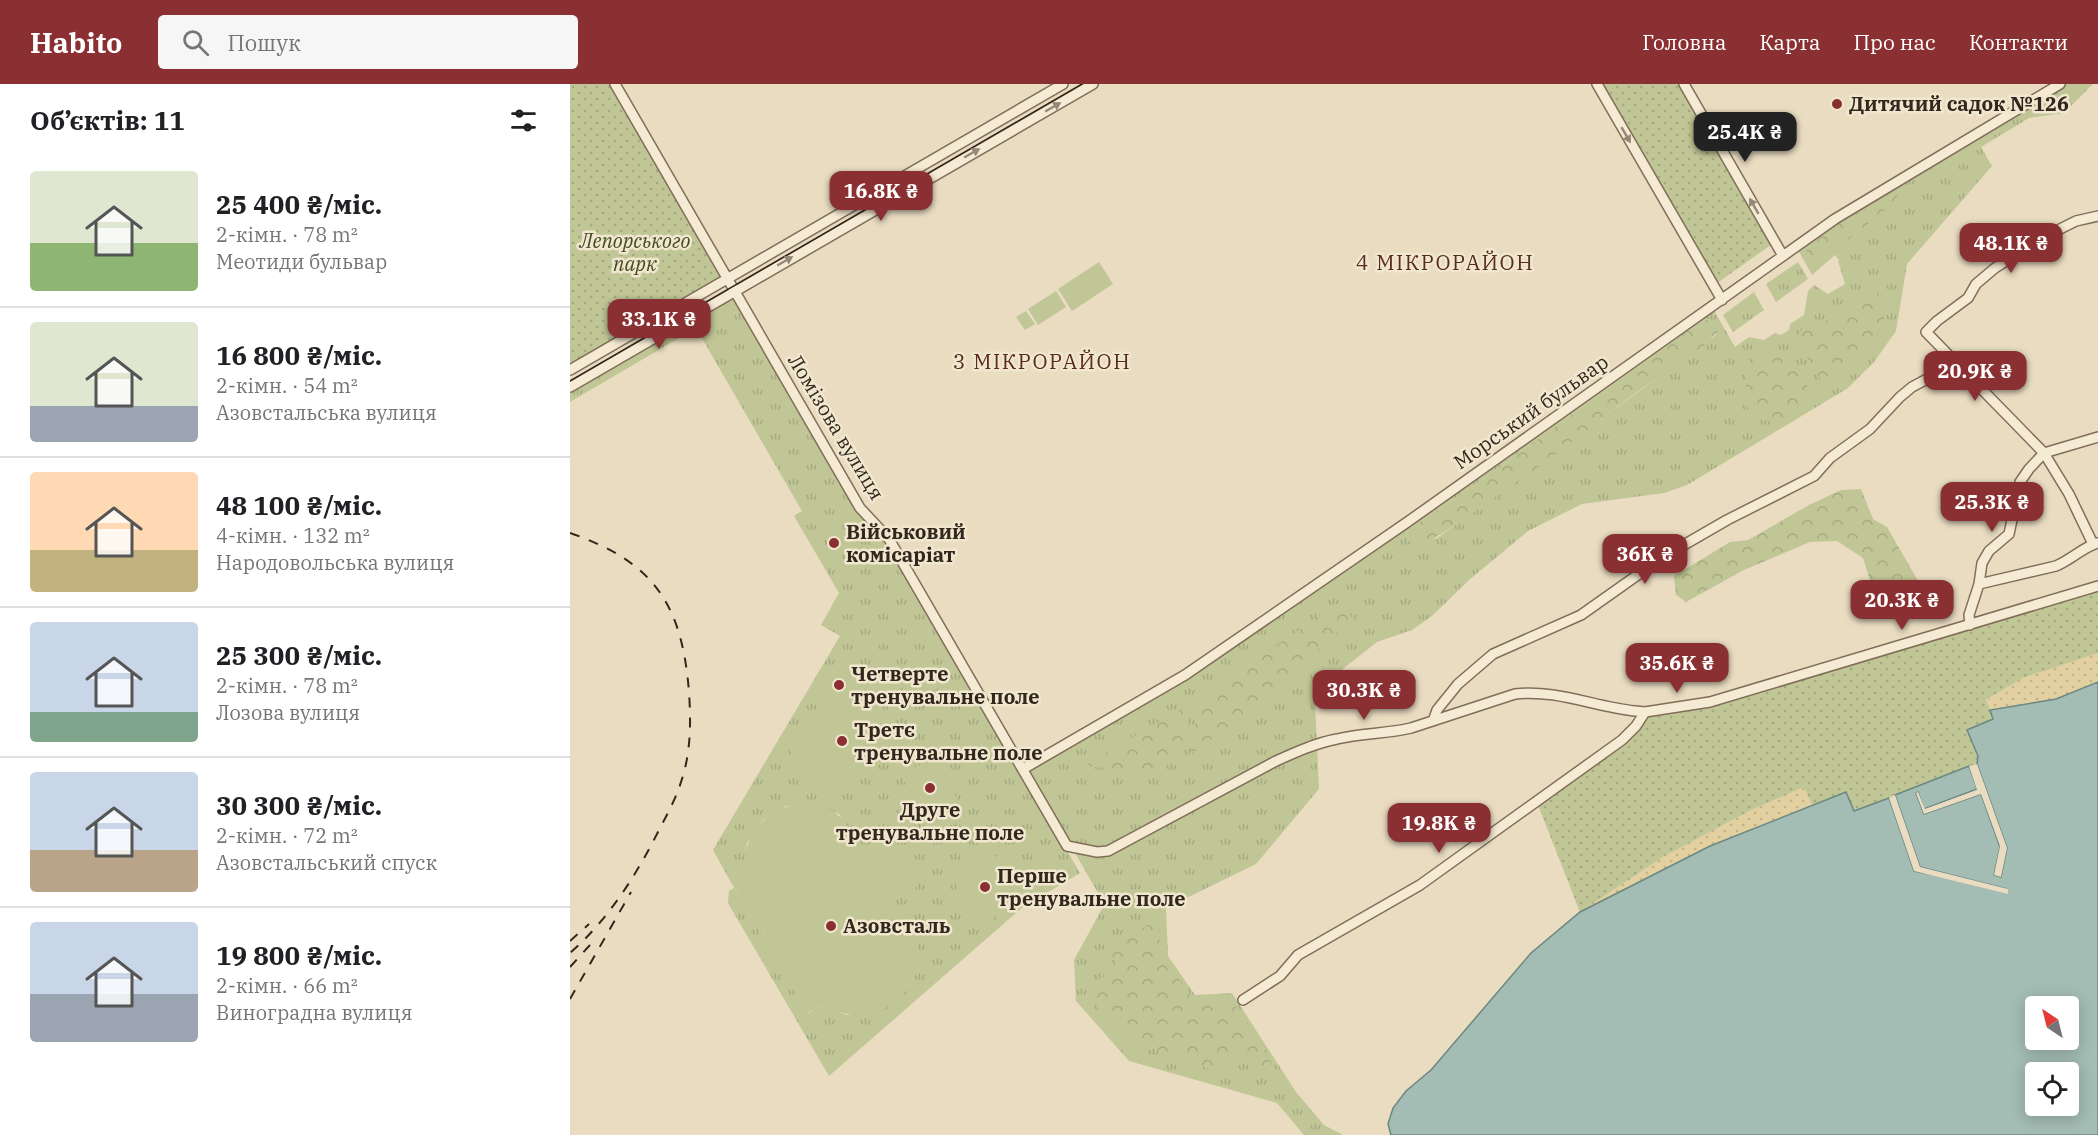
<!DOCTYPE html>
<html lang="uk">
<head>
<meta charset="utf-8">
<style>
  body { margin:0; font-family:"IBM Plex Serif",serif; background:#f6f6f6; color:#202124; height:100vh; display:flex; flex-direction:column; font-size:22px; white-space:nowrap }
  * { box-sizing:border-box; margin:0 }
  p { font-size:20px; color:#757577 }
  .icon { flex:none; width:33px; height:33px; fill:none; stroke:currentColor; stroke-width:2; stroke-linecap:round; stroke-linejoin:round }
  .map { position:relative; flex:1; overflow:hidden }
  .panel { display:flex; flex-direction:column; background:#fff; width:570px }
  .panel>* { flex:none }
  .needle { width:39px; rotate:325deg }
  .tools { position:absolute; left:1455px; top:912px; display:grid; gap:12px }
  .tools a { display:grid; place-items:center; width:54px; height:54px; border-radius:6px; background:#fff; box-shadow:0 3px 15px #0003; font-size:30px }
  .price { position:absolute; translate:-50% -51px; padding:0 14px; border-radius:12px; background:#8a3032; color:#fff; font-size:20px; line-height:39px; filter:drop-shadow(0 2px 3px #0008) }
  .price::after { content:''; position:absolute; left:50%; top:36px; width:18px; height:14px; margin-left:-9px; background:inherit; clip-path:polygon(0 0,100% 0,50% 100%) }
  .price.active { background:#222; color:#fff }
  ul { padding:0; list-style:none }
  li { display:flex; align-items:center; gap:18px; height:150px; padding:0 30px }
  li+li { border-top:2px solid #e0e0e0 }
  li span { display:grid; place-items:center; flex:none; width:168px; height:120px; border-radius:6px; color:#555 }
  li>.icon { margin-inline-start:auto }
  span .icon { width:72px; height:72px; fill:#fffc; stroke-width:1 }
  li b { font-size:26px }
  h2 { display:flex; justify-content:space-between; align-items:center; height:72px; padding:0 30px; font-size:26px }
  header { display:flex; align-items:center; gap:36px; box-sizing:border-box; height:84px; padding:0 30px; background:#8a3032; color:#fff }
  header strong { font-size:28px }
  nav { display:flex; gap:33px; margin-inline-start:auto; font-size:21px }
  .search { width:420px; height:54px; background:#f6f6f6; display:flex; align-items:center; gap:15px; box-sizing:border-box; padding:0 21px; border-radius:6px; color:#757577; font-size:22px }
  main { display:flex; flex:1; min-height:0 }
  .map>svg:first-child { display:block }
  .grass { fill:url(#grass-tufts); fill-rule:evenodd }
  .forest { fill:url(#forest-crowns) }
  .sand { fill:url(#sand-dots) }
  .park { fill:url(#park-dots) }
  .garden { fill:#c1c696 }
  .water { fill:#a3bcb4; stroke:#6b8881; stroke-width:1.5; fill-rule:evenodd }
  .pier { fill:#e9dcc1 }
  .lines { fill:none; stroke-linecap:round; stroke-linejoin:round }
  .minor-casing { stroke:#816e5a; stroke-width:12 }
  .minor { stroke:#f5ead3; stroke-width:9 }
  .tram { stroke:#32271d; stroke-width:1.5 }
  .rail { stroke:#32271d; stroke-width:2; stroke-dasharray:10 10; stroke-linecap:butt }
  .oneway { fill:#948878 }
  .poi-dot { fill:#8a3032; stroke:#f1e7cf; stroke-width:2 }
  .labels { text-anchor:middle; stroke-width:5; stroke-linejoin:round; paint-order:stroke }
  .poi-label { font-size:20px; font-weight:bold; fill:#32271d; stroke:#f1e7cf; text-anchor:start }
  .park-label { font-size:20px; font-style:italic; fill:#434c25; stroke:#f1e7cf }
  .street-label { font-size:20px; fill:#32271d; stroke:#f1e7cf }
  .neighbourhood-label { font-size:21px; letter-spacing:1.5px; fill:#5a2b20; stroke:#f1e7cf }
</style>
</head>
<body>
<header>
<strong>Habito</strong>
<div class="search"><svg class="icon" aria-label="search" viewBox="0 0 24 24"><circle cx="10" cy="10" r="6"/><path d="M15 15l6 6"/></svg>Пошук</div>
<nav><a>Головна</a><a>Карта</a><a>Про нас</a><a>Контакти</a></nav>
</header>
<main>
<section class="panel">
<h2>Об’єктів: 11<svg class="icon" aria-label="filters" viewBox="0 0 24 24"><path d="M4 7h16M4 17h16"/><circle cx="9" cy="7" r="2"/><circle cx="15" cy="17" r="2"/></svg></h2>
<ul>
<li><span style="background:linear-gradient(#dfe7d0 60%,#8fb573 0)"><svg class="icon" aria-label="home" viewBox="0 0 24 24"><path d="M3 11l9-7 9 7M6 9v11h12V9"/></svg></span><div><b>25 400 ₴/міс.</b><p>2-кімн. · 78 m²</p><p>Меотиди бульвар</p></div></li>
<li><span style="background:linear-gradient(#dfe7d0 70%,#9aa5b1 0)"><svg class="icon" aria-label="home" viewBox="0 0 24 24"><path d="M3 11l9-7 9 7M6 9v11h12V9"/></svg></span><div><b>16 800 ₴/міс.</b><p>2-кімн. · 54 m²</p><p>Азовстальська вулиця</p></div></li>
<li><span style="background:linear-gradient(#ffd9b3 65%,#c2b280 0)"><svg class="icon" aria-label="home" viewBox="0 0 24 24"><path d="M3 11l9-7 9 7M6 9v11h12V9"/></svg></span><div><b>48 100 ₴/міс.</b><p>4-кімн. · 132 m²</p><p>Народовольська вулиця</p></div></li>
<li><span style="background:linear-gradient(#c9d6e8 75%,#7fa58c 0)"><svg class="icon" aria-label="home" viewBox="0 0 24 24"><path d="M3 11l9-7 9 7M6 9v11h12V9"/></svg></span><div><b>25 300 ₴/міс.</b><p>2-кімн. · 78 m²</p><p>Лозова вулиця</p></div></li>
<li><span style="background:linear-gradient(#c9d6e8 65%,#b9a48a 0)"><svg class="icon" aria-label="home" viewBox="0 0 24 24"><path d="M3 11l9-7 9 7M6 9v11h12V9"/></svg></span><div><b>30 300 ₴/міс.</b><p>2-кімн. · 72 m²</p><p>Азовстальський спуск</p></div></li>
<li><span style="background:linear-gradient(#c9d6e8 60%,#9aa5b1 0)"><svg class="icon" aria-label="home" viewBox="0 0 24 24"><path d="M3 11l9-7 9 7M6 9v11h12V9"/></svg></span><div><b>19 800 ₴/міс.</b><p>2-кімн. · 66 m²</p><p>Виноградна вулиця</p></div></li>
</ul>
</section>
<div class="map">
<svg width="1528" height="1051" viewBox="0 0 1528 1051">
  <defs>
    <pattern id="grass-tufts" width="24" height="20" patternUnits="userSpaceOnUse" patternTransform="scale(1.5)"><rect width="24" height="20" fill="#c1c696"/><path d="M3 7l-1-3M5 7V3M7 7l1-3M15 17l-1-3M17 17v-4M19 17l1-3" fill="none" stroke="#a6aa81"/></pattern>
    <pattern id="forest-crowns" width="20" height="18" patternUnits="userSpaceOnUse" patternTransform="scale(1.5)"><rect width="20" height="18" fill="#c1c696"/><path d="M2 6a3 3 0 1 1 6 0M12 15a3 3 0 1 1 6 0" fill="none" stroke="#a6aa81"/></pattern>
    <pattern id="sand-dots" width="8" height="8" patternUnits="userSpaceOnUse" patternTransform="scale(1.5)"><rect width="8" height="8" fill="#e3d0a0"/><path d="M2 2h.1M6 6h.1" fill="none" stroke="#c3b389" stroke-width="1.8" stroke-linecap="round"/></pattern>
    <pattern id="park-dots" width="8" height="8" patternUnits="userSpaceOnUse" patternTransform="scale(1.5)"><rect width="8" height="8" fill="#c1c696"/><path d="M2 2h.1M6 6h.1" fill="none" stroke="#a6aa81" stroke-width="1.8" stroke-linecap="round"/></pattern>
  </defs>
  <rect width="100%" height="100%" fill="#e9dcc1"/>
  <path class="grass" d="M 1496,0 L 1523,0 L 1494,29 L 1459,34 L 1411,63 L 1422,82 L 1337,180 L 1326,247 L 1304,278 L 1278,304 L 1117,401 L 1094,409 L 1012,420 L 958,447 L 899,496 L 862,532 L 842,546 L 807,558 L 774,584 L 745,618 L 749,705 L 686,780 L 596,824 L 598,872 L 625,911 L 662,909 L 726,1008 L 754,1041 L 773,1051 L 734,1051 L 707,1019 L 559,977 L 506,917 L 504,876 L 533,823 L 531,814 L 457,686 L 619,593 L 1143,225 L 1165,263 L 1179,253 L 1194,256 L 1205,249 L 1211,251 L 1219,246 L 1220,240 L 1234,231 L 1238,207 L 1244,201 L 1258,210 L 1275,200 L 1268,177 L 1269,176 L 1265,171 L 1242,191 L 1228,166 L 1267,138 ZM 1139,235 L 1146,251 L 887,440 L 867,454 L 840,458 L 836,449 L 839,445 L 908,399 L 1106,255 L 1132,237 Z
    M 1228,178 L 1238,195 L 1206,218 L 1196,200 Z
    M 1184,208 L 1194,226 L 1163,248 L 1153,231 Z
    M 164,212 L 287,425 L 318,459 L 510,789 L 453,823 L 259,992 L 158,819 L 159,807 L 164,804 L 238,929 L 252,921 L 277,931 L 321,921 L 340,901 L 344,893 L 348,866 L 321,818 L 347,802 L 297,778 L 269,730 L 244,720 L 216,722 L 193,736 L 177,759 L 174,787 L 159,795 L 143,766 L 270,552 L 251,541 L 269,509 L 224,432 L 232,427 L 126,244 L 0,318 L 0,308 Z"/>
  <path class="forest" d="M 1323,109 L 1327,113 L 1324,119 L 1249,179 L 1243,181 L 1239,179 L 1235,169 C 1244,153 1305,115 1323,109 Z
    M 1304,204 L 1319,220 L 1310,247 L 1275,285 L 1273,294 L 1261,302 L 1250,295 L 1235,270 L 1236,263 L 1234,256 L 1229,252 C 1234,235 1252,240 1266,234 C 1280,227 1292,214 1304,204 Z
    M 1139,235 C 1145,237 1147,242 1148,247 L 1135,261 L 1064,310 L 979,375 L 887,440 L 853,461 L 846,461 L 840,458 L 836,449 L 839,445 L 908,399 L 1106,255 L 1132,237 Z
    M 1198,268 C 1205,271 1215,273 1222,276 C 1235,284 1239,308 1241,322 C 1225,334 1210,345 1191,334 C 1173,325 1175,319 1176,300 C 1176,290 1177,282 1181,273 Z
    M 1291,405 L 1303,435 L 1317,443 L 1363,523 L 1328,534 L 1308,522 L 1293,474 L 1267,457 L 1240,458 L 1174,486 L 1116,518 L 1106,511 L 1104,492 L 1160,458 L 1178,456 L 1239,421 L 1271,406 Z
    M 771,517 L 783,535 L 673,631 L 620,671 L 630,614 Z
    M 621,619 L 614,665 L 579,688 L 514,682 Z
    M 580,840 L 588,846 L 592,872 L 624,915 L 661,915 L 681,944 L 706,987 L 692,989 L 668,967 L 645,988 L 607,970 L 566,961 L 533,932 L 525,918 L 523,898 L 547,886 L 541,867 L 550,857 Z"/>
  <path class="sand" d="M 1528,569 L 1528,598 L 1486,615 L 1420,626 L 1416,617 L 1453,594 Z
    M 1234,703 L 1242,721 L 1140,762 L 1010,828 L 1093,773 L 1181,726 Z"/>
  <path class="park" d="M 0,0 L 42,0 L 153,192 L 0,281 Z
    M 1032,0 L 1109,0 L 1201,161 L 1147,199 Z
    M 1528,502 L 1528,569 L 1453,594 L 1416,616 L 1424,635 L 1397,646 L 1408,672 L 1407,680 L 1284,728 L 1276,708 L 1242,721 L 1234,703 L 1181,726 L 1093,773 L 1010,828 L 966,716 L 1052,656 L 1075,628 L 1125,620 Z"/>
  <path class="garden" d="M 529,178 L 543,200 L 502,227 L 488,205 Z
    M 486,207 L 496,223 L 468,241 L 458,225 Z
    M 456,227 L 465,240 L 455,246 L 446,233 Z
    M 284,580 L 295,600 L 255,623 L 243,603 Z
    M 299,603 L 332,660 L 245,710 L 212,654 Z
    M 363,673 L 388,716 L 356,734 L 331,692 Z
    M 234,719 C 276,722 278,746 297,778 L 324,762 L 348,802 L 321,818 C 327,830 347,856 348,867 C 350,876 347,887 343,895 C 327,932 284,939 252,921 L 237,929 L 159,795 L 174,786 C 173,749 197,723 234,719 Z
    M 421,765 L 452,817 L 410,842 L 379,789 Z"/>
  <path class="water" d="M 1528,598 L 1528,1051 L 821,1051 L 818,1040 L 823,1024 L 836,1007 L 861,986 L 961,869 L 1010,828 L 1140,762 L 1276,708 L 1284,727 L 1319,714 L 1344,787 L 1437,805 L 1350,783 L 1325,711 L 1399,682 L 1407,705 L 1354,725 L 1348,708 L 1346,709 L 1354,730 L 1411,710 L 1430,763 L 1424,791 L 1431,793 L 1437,764 L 1407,680 L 1408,672 L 1397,646 L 1423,635 L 1420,626 L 1486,615 ZM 1466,922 L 1498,922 L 1498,956 L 1466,956 ZM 1466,988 L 1498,988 L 1498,1022 L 1466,1022 Z"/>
  <path class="pier" d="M 1407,680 L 1437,764 L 1431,793 L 1424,791 L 1430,762 L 1411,710 L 1354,730 L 1346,709 L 1348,708 L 1355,725 L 1407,706 L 1399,682 L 1402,681 L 1433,762 L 1429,789 L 1434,764 L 1404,681 Z
    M 1325,711 L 1350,783 L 1438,805 L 1438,810 L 1344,787 L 1319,714 L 1321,713 L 1346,785 L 1349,785 L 1322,712 Z"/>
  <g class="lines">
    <defs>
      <path id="minor" d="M 45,0 L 290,424 L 319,455 L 497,762 L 527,768 L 538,767 L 706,677 C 726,668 746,659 767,655 C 791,649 816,650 841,644 L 945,610 C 986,605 1025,623 1065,627 L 1075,628 L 1140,618 L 1528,502
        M 1027,0 L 1152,216
        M 1114,0 L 1213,172
        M 0,286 L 493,0
        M 0,303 L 523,0
        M 1523,460 L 1499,410 L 1474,369 L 1356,248 L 1367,237 L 1398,214 L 1406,200 L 1425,184 L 1474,153 L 1506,137 L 1528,132
        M 1409,500 L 1486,482 C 1501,476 1512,464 1527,459
        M 1400,541 L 1399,531 L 1409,500 L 1412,479 L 1419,467 L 1439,450 L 1450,398 L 1459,385 L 1474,369 L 1528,353
        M 863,637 L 867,626 L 888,600 L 923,570 L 1011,531 L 1093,473 L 1157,436 L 1244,392 L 1260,374 L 1300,345 L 1330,313 L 1342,303 L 1387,279
        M 453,685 L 615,591 L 836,439 L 1265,135 L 1490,0
        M 673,916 L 710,892 L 728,871 L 850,801 L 1052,656 L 1066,642 L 1075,628"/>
    </defs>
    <use href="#minor" class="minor-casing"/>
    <use href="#minor" class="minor"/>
    <path class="tram" d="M 0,297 L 512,0"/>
    <path class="rail" d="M 0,449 C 84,478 112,520 119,608 C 121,638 121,669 111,698 C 106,714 98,729 90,744 C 67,790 39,835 0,869
      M 0,857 L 19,840
      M 0,883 L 20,861
      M 0,915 L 61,808"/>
  </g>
  <defs><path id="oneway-solid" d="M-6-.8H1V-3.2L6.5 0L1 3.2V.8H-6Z" transform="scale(1.5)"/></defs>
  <g class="oneway">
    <use href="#oneway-solid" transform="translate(483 23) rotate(-30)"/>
    <use href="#oneway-solid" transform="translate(1056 51) rotate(60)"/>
    <use href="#oneway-solid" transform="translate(402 69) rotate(-30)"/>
    <use href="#oneway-solid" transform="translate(1184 122) rotate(-120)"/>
    <use href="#oneway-solid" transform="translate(215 177) rotate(-30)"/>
  </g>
  <g class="poi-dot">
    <circle cx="1267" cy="20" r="6"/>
    <circle cx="264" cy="459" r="6"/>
    <circle cx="269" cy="601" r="6"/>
    <circle cx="272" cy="657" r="6"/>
    <circle cx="360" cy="704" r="6"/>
    <circle cx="415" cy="803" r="6"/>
    <circle cx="261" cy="842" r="6"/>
  </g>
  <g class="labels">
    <g class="poi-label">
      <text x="1279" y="27">Дитячий садок №126</text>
      <text x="276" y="455">Військовий<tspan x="276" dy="23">комісаріат</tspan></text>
      <text x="281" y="597">Четверте<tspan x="281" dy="23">тренувальне поле</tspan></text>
      <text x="284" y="653">Третє<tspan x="284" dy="23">тренувальне поле</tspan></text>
      <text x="360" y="733" text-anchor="middle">Друге<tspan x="360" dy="23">тренувальне поле</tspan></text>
      <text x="427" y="799">Перше<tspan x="427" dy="23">тренувальне поле</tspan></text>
      <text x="273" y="849">Азовсталь</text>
    </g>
    <g class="park-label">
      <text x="65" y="164">Лепорського<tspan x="65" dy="23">парк</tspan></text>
    </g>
    <g class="street-label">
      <text transform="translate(961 328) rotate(-35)" y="7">Морський бульвар</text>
      <text transform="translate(266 343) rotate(59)" y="7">Ломізова вулиця</text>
    </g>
    <g class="neighbourhood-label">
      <text x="875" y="186">4 МІКРОРАЙОН</text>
      <text x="472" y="285">3 МІКРОРАЙОН</text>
    </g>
  </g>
</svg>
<div class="tools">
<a><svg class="needle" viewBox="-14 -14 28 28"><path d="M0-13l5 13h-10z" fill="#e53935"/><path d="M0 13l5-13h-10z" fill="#757577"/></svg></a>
<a><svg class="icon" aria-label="locate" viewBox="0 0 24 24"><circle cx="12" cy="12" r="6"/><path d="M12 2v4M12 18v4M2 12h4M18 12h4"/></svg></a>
</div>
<b class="price active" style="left:1175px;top:79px">25.4K ₴</b>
<b class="price" style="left:311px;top:138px">16.8K ₴</b>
<b class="price" style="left:1441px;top:190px">48.1K ₴</b>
<b class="price" style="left:89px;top:266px">33.1K ₴</b>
<b class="price" style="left:1405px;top:318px">20.9K ₴</b>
<b class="price" style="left:1422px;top:449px">25.3K ₴</b>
<b class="price" style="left:1075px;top:501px">36K ₴</b>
<b class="price" style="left:1332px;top:547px">20.3K ₴</b>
<b class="price" style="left:1107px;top:610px">35.6K ₴</b>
<b class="price" style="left:794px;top:637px">30.3K ₴</b>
<b class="price" style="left:869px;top:770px">19.8K ₴</b>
</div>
</main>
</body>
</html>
